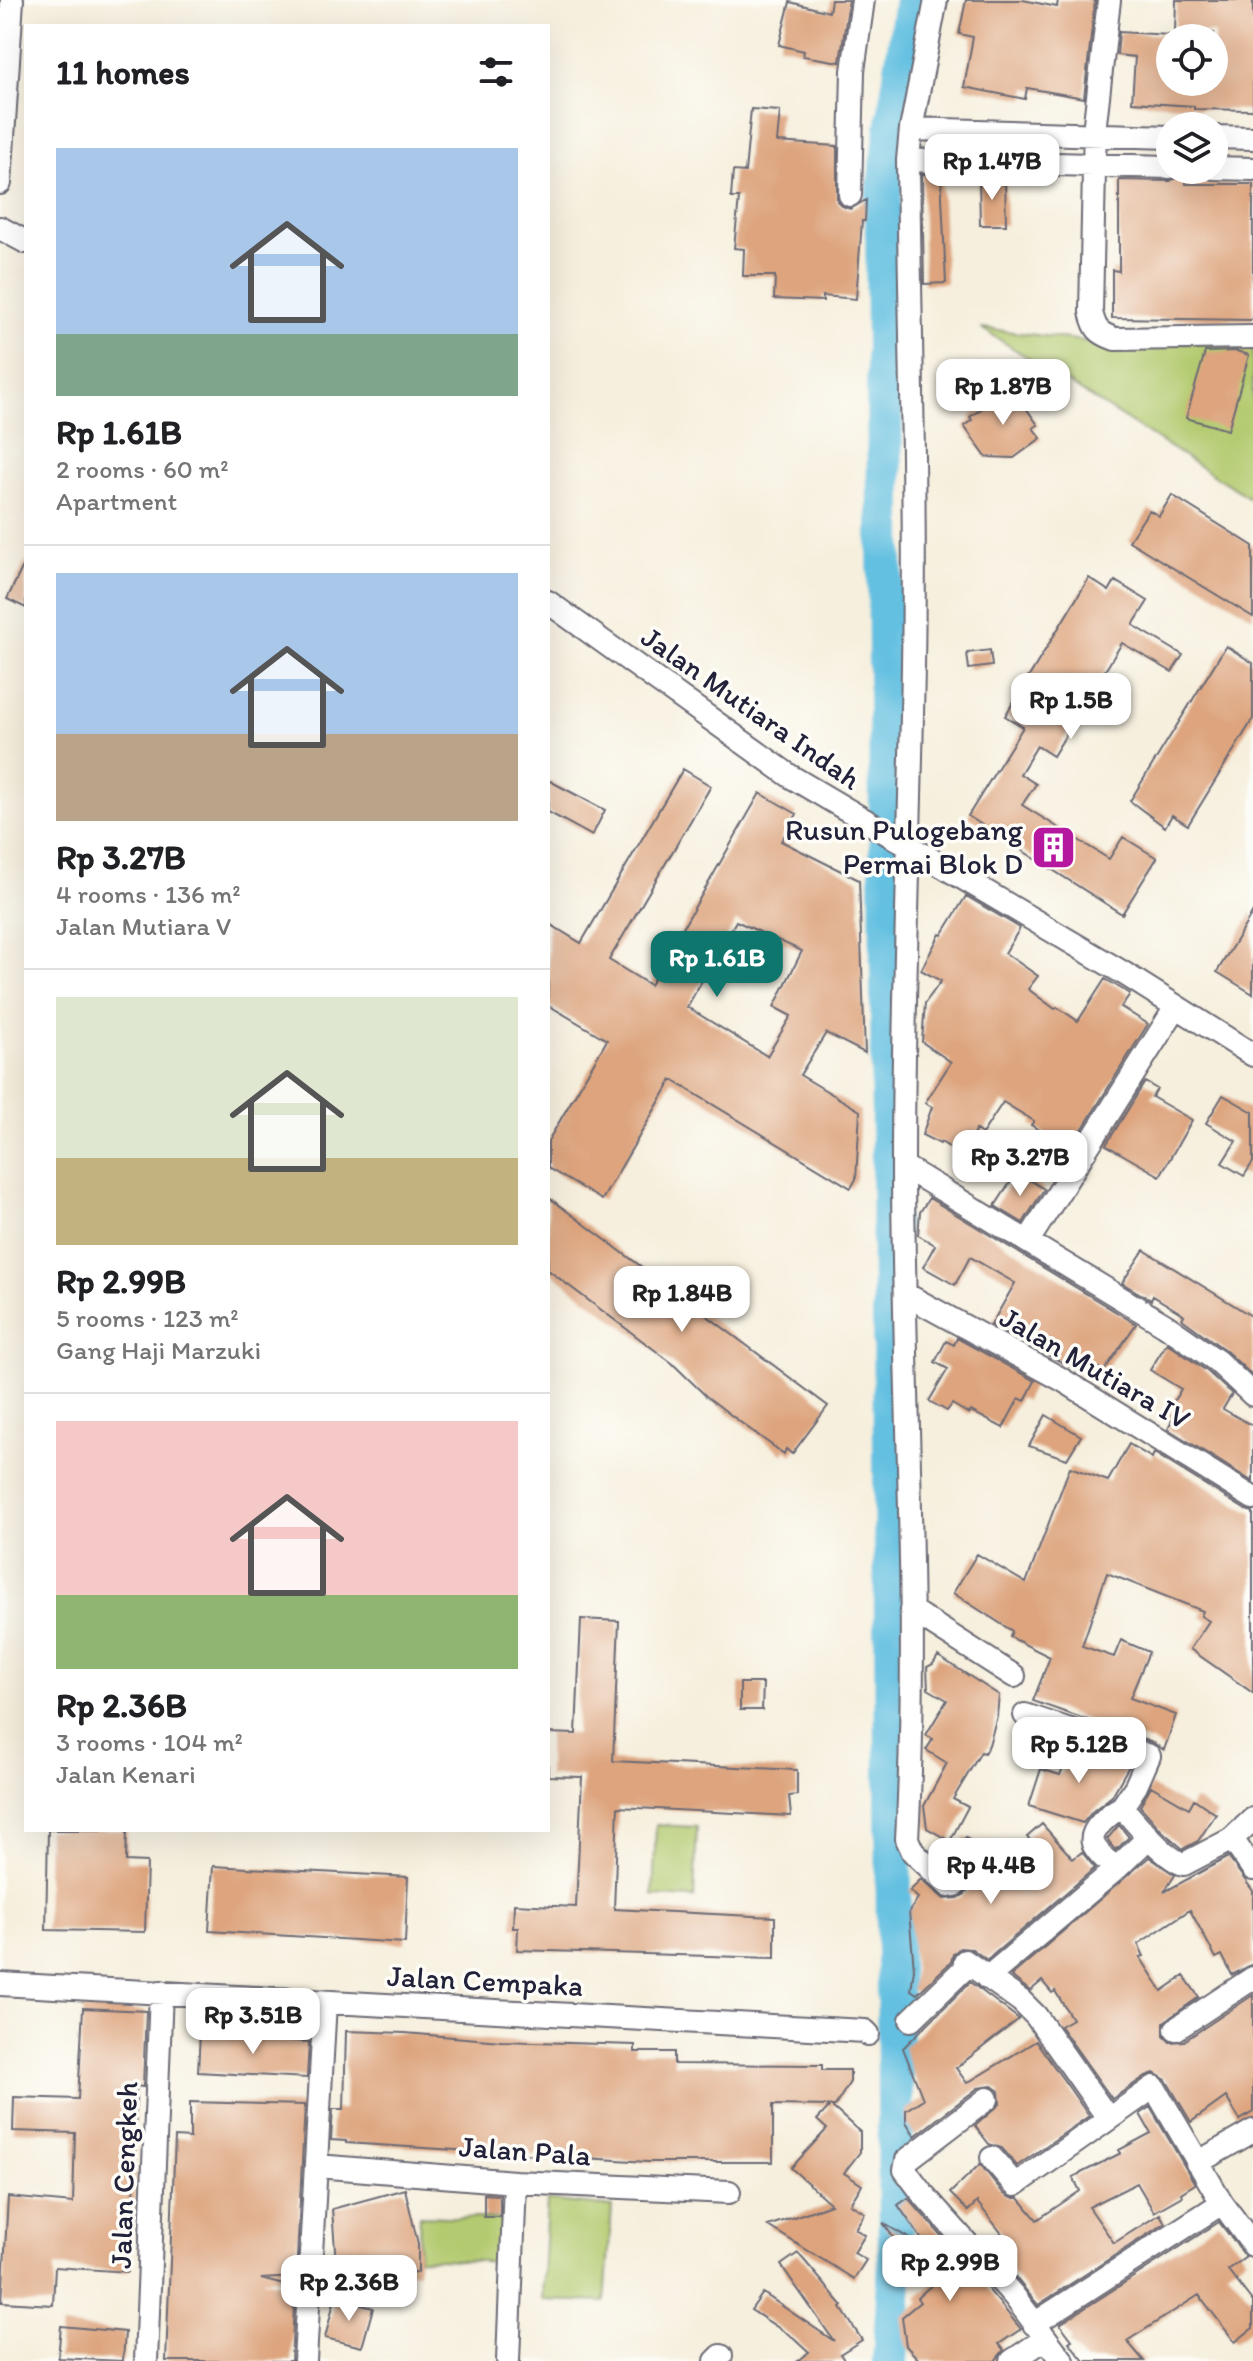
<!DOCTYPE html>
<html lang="en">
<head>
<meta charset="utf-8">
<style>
  body { margin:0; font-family:Itim,sans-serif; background:#f6f6f6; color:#202124; height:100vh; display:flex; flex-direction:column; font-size:30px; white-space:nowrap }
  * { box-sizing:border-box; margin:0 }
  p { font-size:26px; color:#757577 }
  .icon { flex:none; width:44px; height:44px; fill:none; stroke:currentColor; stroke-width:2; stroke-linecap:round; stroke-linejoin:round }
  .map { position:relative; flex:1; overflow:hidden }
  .sheet { position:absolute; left:24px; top:24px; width:526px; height:1808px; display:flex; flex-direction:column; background:#fff; border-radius:0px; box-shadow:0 8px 32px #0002 }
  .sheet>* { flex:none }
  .controls { position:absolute; left:1156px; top:24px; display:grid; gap:16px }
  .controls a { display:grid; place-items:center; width:72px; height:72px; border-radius:50%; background:#fff; box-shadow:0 8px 32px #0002; font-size:40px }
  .price { position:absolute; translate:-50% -68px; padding:0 18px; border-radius:16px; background:#fff; color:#222; font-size:26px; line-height:52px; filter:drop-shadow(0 2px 4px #0008) }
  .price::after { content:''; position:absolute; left:50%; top:48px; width:24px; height:18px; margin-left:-12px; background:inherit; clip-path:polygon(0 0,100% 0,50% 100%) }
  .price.current { background:#0f766e; color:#fff }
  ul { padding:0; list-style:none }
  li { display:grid; align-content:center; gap:16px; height:424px; padding:0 32px }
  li+li { border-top:2px solid #e0e0e0 }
  li span { display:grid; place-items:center; height:248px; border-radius:0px; color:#555 }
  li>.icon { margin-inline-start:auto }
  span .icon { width:144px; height:144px; fill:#fffc; stroke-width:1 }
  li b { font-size:34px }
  h2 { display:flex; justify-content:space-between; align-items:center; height:96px; padding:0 32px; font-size:34px }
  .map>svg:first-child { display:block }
  .green { fill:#b3ca6f; stroke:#6a7655; stroke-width:2 }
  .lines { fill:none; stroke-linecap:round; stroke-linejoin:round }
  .river { stroke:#63c0e1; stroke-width:36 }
  .building { fill:#dda47e; fill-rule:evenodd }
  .minor-casing { stroke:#6c6a74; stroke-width:26 }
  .minor { stroke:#fff; stroke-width:22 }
  .labels { text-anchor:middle; stroke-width:7; stroke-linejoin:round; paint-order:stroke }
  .street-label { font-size:30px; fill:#22223b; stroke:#fdfcf7 }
  .poi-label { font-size:30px; fill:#22223b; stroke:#fdfcf7; text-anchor:end }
</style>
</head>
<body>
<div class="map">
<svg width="1253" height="2361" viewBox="0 0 1253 2361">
  <rect width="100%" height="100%" fill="#fdfcf7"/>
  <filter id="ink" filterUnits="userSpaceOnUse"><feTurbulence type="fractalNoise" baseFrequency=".0125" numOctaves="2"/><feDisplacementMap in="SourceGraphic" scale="16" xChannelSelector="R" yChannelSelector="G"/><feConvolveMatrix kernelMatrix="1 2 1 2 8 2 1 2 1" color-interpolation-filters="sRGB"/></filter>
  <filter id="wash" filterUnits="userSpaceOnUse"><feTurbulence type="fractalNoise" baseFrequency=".006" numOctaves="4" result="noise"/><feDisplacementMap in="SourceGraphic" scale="32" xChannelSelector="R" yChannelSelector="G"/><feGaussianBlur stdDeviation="1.8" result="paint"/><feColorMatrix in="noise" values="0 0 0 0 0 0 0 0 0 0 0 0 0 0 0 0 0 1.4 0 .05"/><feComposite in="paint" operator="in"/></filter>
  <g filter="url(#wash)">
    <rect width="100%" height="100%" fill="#f6efdd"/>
    <path class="green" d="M 981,328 L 1092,342 L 1253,343 L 1253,500 Z
      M 656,1825 L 697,1827 L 694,1898 L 653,1896 Z
      M 547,2200 L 612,2207 L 605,2302 L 542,2300 Z
      M 420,2216 L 502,2219 L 500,2262 L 418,2258 Z"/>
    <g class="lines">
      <path class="river" d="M 890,2361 L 896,2263 L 883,199 L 912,0"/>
    </g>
    <g id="blocks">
      <path class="building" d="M 831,0 L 849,0 L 840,62 L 803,56 L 804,51 L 779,45 L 790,2 L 829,12 Z
        M 966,0 L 1023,0 L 1057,7 L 1058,0 L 1095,0 L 1084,98 L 1027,88 L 1025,99 L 964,87 L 973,37 L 959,34 Z
        M 1176,0 L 1253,0 L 1253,110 L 1194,109 L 1194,106 L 1132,102 L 1135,57 L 1117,55 L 1119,32 L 1170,35 L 1170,82 L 1214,82 L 1214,33 L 1175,32 Z
        M 751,109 L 780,111 L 777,142 L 837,146 L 837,201 L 842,206 L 850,209 L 866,200 L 865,221 L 862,221 L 856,299 L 823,296 L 823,301 L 774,299 L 775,276 L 743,276 L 744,249 L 734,248 L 739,198 L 731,198 L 733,171 L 745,172 Z
        M 922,174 L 941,175 L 946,283 L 924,284 Z
        M 1180,176 L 1186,176 L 1186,184 L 1253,184 L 1253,320 L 1112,318 L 1112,270 L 1119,271 L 1119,180 L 1170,181 Z
        M 979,178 L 1005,178 L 1006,225 L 980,225 Z
        M 1236,351 L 1249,355 L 1228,430 L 1186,418 L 1205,352 Z
        M 1011,387 L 1038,425 L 1033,428 L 1041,438 L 1014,458 L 986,457 L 964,426 L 972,420 L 970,417 Z
        M 1172,495 L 1253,546 L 1253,617 L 1129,541 L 1149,510 L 1159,516 Z
        M 26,560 L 26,608 L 7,599 Z
        M 1089,578 L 1109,591 L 1115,581 L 1148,601 L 1133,625 L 1183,655 L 1172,672 L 1122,643 L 1053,756 L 1037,746 L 1020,774 L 1036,784 L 1022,805 L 1109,859 L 1123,837 L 1157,858 L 1122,914 L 968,816 L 1023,727 L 1005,716 Z
        M 1226,646 L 1253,663 L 1253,719 L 1188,825 L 1172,815 L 1165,827 L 1130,801 Z
        M 990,650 L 992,666 L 969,669 L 967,653 Z
        M 683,769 L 711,786 L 609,960 L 650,985 L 760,793 L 797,814 L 781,841 L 859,880 L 865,1053 L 826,1033 L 800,1075 L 860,1111 L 856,1179 L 851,1188 L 672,1080 L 602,1200 L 548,1168 L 548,1141 L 607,1040 L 548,1005 L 548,923 L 581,943 ZM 736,921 L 802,951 L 774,1007 L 791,1016 L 767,1056 L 687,1007 Z
        M 548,780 L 605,810 L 592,836 L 548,812 Z
        M 966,896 L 1020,928 L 1005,953 L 1038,976 L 1028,989 L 1055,1009 L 1057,1007 L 1078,1021 L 1105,979 L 1130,994 L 1121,1007 L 1148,1024 L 1070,1149 L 1031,1125 L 1034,1121 L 1003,1102 L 982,1134 L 976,1130 L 961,1155 L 941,1142 L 940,1144 L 922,1135 L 932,1107 L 925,1103 L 951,1062 L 922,1042 L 925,1003 L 941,981 L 921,970 L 940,934 L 942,935 Z
        M 1253,912 L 1253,994 L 1217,972 Z
        M 1145,1082 L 1157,1089 L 1152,1097 L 1192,1120 L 1160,1176 L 1106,1145 Z
        M 1223,1095 L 1253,1112 L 1253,1162 L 1244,1176 L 1222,1163 L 1236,1141 L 1206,1123 Z
        M 1017,1172 L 1044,1189 L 1023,1223 L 995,1206 Z
        M 548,1197 L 828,1406 L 792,1454 L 786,1449 L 784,1454 L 744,1425 L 706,1396 L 672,1363 L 548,1270 Z
        M 929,1198 L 1136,1324 L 1104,1371 L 1091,1363 L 1084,1374 L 991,1325 L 1015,1283 L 970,1257 L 955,1285 L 923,1267 L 935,1245 L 918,1235 L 920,1212 Z
        M 1144,1250 L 1253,1317 L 1253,1376 L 1225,1350 L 1182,1319 L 1184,1315 L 1153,1296 L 1151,1300 L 1122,1283 Z
        M 957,1338 L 1035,1381 L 1025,1401 L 1019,1398 L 1003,1428 L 971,1411 L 969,1414 L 952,1404 L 947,1411 L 929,1401 L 948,1369 L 935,1362 L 946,1341 L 954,1345 Z
        M 1167,1343 L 1208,1372 L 1232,1394 L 1223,1409 L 1253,1426 L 1253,1482 L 1168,1429 L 1172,1421 L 1164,1417 L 1181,1389 L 1150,1370 Z
        M 1046,1415 L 1081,1436 L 1067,1459 L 1029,1446 Z
        M 1129,1444 L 1152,1458 L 1154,1453 L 1246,1510 L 1253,1512 L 1253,1693 L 1190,1649 L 1209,1621 L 1201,1616 L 1203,1611 L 1107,1573 L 1082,1646 L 1114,1657 L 1121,1640 L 1149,1652 L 1130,1698 L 1176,1715 L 1164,1750 L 1153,1743 L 1033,1701 L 1050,1657 L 1010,1637 L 1012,1631 L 953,1593 L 977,1554 L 1026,1583 L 1070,1467 L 1108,1481 Z
        M 581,1619 L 619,1621 L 613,1761 L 797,1770 L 797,1795 L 789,1796 L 791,1816 L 618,1807 L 614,1909 L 775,1917 L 775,1958 L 517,1950 L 518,1928 L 513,1928 L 514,1904 L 576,1907 L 582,1777 L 548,1776 L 548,1733 L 576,1734 Z
        M 938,1656 L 999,1695 L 997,1716 L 989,1745 L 984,1753 L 981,1752 L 953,1799 L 968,1807 L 950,1841 L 927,1828 L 924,1806 L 947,1763 L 926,1750 L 933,1739 L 926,1735 L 947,1700 L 928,1689 L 927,1667 L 933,1664 Z
        M 740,1683 L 763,1683 L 762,1710 L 740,1710 Z
        M 1072,1745 L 1130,1764 L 1112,1796 L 1093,1811 L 1083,1823 L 1029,1806 L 1041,1769 L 1060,1775 Z
        M 1151,1786 L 1189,1808 L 1194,1799 L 1216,1814 L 1198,1841 L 1183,1849 L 1161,1830 L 1140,1806 Z
        M 1042,1824 L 1073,1859 L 1082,1852 L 1095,1868 L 987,1960 L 972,1949 L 960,1948 L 953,1954 L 951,1962 L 917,1994 L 911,1990 L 914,1969 L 909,1912 L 918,1898 L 910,1891 L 921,1879 L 944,1899 L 958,1898 L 965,1894 L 993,1861 L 1003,1870 L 1032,1842 L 1027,1837 Z
        M 1119,1825 L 1129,1837 L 1116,1850 L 1107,1839 Z
        M 48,1830 L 127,1830 L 126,1861 L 147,1862 L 145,1932 L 46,1930 Z
        M 966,1837 L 975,1846 L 951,1869 L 944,1862 Z
        M 1149,1857 L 1175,1875 L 1164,1892 L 1228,1857 L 1253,1891 L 1253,1964 L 1232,1975 L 1222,1955 L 1216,1958 L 1190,1910 L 1138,1944 L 1144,1956 L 1140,1957 L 1162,1991 L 1184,1976 L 1199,1997 L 1164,2022 L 1164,2036 L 1170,2042 L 1184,2041 L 1253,1995 L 1253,2112 L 1240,2120 L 1226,2097 L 1191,2122 L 1166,2080 L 1154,2073 L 1146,2076 L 1112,2099 L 1060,2026 L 1072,2019 L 1055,1991 L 1052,1993 L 1042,1981 L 1030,1991 L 1011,1976 Z
        M 213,1866 L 408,1877 L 405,1943 L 209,1931 Z
        M 970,1982 L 1019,2019 L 956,2068 L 967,2083 L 1036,2041 L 1089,2116 L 1017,2166 L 1002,2148 L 989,2144 L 975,2126 L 1000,2104 L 999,2091 L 992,2086 L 978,2088 L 915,2136 L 906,2122 L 906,2110 L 923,2099 L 903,2048 Z
        M 83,2008 L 146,2011 L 143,2087 L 136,2086 L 134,2209 L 130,2209 L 128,2272 L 55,2267 L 53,2305 L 2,2302 L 8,2197 L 73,2203 L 75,2133 L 13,2131 L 14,2097 L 78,2099 Z
        M 346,2031 L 405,2033 L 501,2041 L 635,2045 L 635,2052 L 674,2052 L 674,2064 L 822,2065 L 822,2070 L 850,2070 L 850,2082 L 835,2106 L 831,2106 L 860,2132 L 860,2152 L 844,2173 L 862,2185 L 850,2204 L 865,2213 L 855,2229 L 865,2235 L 854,2253 L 866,2260 L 854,2279 L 768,2226 L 831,2204 L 791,2168 L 827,2129 L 817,2120 L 830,2106 L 773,2105 L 773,2162 L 648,2162 L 346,2143 L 346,2141 L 331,2140 L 333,2109 L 344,2109 Z
        M 200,2033 L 309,2042 L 307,2078 L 198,2072 Z
        M 190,2102 L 305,2105 L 296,2277 L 261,2279 L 295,2288 L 291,2361 L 166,2361 L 175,2137 L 190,2138 Z
        M 1150,2107 L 1195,2184 L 1181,2193 L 1182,2196 L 1154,2212 L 1137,2183 L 1089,2207 L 1114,2243 L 1160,2214 L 1165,2223 L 1038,2305 L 1003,2262 L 1011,2256 L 998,2237 L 1003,2235 L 977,2202 L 968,2211 L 950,2193 L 980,2164 L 1004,2194 L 1011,2198 L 1019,2198 L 1037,2220 L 1080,2191 L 1073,2177 L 1121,2153 L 1119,2150 L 1151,2133 L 1140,2114 Z
        M 405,2189 L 418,2244 L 418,2272 L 337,2276 L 332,2209 Z
        M 484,2194 L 500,2195 L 500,2217 L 484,2217 Z
        M 908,2198 L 946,2241 L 971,2284 L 979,2278 L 1021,2329 L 999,2344 L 1004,2350 L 995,2361 L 920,2361 L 906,2346 L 902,2317 L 920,2302 L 917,2298 L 933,2284 L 912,2263 L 883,2223 L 929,2250 L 898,2205 Z
        M 1219,2222 L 1246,2257 L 1228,2270 L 1253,2302 L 1253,2328 L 1235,2342 L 1199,2295 L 1127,2341 L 1144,2361 L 1084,2361 L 1069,2342 L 1072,2340 L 1060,2324 Z
        M 798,2253 L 843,2306 L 841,2308 L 862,2340 L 840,2354 L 845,2361 L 797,2361 L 809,2352 L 794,2338 L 751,2310 L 763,2293 L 834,2341 L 781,2265 Z
        M 335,2298 L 373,2308 L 362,2347 L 325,2338 Z
        M 61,2326 L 125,2332 L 123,2361 L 58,2358 Z"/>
    </g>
  </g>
  <g filter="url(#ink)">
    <use href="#blocks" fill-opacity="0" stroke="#6c6a74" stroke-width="2"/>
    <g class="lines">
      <defs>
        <path id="minor" d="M 936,0 L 911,129 L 908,160 C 910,329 916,498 913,666 C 910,832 903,998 903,1164 C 903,1389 920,1614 907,1839 L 913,1852 L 949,1886 L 955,1885 L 979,1859
          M 1109,0 L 1095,123 L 1091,312 C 1095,329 1098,333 1115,339 L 1253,337
          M 911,129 L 1170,137
          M 1214,137 L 1253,138
          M 908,160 L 1170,167
          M 1214,168 L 1253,169
          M 0,183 L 12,0
          M 850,195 L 853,71 L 863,0
          M 0,228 L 26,242
          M 548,602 L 790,776 L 1125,974 L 1253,1055
          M 903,1166 L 1165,1325 L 1217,1361 L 1253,1395
          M 1028,1241 L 1176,1007
          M 905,1294 L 1061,1379 L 1253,1498
          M 911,1610 L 1014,1676
          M 1025,1715 L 1149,1756 L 1136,1786 L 1122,1807 C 1135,1822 1166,1860 1184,1864 L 1232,1839
          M 1253,1819 L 1232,1839 L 1253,1869
          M 1116,1869 C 1109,1862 1096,1852 1093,1843 C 1089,1829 1112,1812 1122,1807
          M 965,1961 L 1021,2001 L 1036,2016 L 1108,2118
          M 987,1978 L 1116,1869 L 1149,1837
          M 0,1984 L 865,2031 L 868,2034
          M 911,2020 L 968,1965
          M 1176,2029 L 1253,1978
          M 987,2099 L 911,2157 L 907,2160 L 905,2170 L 923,2194 L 1014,2296 L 1063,2361
          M 992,2158 L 1015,2185 L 1154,2087 L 1222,2203 L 1253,2245
          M 1197,2163 L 1253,2131
          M 317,2166 L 515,2182 L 729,2192
          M 1034,2324 L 1222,2203
          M 146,2361 L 161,1992
          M 305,2361 L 325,2002
          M 508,2361 L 515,2182
          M 716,2361 L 721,2356
          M 1012,2361 L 1045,2339"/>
      </defs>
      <use href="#minor" class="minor-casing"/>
      <use href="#minor" class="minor"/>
    </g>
  </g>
  <defs>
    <symbol id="building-square" viewBox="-11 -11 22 22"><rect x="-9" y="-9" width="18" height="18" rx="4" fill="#b5179e" stroke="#fdfcf7"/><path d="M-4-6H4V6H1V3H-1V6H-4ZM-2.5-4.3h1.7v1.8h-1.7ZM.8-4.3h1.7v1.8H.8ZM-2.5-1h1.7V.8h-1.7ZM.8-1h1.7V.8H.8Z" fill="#fff"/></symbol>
  </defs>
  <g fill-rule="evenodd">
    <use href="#building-square" x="1028" y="822" width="51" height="51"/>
  </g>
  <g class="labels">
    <g class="street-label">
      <text transform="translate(751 708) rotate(35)" y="10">Jalan Mutiara Indah</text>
      <text transform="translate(1095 1368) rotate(30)" y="10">Jalan Mutiara IV</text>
      <text transform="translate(485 1981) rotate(3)" y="10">Jalan Cempaka</text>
      <text transform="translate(525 2151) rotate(4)" y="10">Jalan Pala</text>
      <text transform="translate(124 2175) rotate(-88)" y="10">Jalan Cengkeh</text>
    </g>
    <g class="poi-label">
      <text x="1023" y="840">Rusun Pulogebang<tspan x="1023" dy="34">Permai Blok D</tspan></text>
    </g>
  </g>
</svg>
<div class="controls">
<a><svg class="icon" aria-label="locate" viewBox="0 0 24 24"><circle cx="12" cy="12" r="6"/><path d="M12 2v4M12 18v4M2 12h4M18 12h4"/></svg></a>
<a><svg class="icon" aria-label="layers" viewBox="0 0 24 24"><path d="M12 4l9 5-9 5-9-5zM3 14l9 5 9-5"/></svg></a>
</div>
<b class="price" style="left:992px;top:202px">Rp 1.47B</b>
<b class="price" style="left:1003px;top:427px">Rp 1.87B</b>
<b class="price" style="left:1071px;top:741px">Rp 1.5B</b>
<b class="price current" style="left:717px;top:999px">Rp 1.61B</b>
<b class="price" style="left:1020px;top:1198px">Rp 3.27B</b>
<b class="price" style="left:682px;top:1334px">Rp 1.84B</b>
<b class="price" style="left:1079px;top:1785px">Rp 5.12B</b>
<b class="price" style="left:991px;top:1906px">Rp 4.4B</b>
<b class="price" style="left:253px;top:2056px">Rp 3.51B</b>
<b class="price" style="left:950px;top:2303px">Rp 2.99B</b>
<b class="price" style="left:349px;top:2323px">Rp 2.36B</b>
<section class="sheet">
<h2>11 homes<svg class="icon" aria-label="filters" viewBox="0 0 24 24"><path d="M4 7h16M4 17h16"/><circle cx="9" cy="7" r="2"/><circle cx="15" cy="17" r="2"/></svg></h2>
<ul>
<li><span style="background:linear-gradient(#a9c7e8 75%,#7fa58c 0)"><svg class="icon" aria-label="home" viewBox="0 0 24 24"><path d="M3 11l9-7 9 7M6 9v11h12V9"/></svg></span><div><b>Rp 1.61B</b><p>2 rooms · 60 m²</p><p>Apartment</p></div></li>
<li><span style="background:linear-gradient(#a9c7e8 65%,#b9a48a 0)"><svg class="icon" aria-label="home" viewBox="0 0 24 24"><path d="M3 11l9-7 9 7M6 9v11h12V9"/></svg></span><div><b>Rp 3.27B</b><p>4 rooms · 136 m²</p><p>Jalan Mutiara V</p></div></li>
<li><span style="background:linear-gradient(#dfe7d0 65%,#c2b280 0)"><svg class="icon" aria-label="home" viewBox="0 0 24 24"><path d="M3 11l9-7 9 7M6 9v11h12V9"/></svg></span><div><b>Rp 2.99B</b><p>5 rooms · 123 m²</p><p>Gang Haji Marzuki</p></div></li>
<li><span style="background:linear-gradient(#f6c9c9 70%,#8fb573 0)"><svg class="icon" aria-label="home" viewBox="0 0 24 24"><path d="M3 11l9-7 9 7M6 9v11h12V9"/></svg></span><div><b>Rp 2.36B</b><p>3 rooms · 104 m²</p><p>Jalan Kenari</p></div></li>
</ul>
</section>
</div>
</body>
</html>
